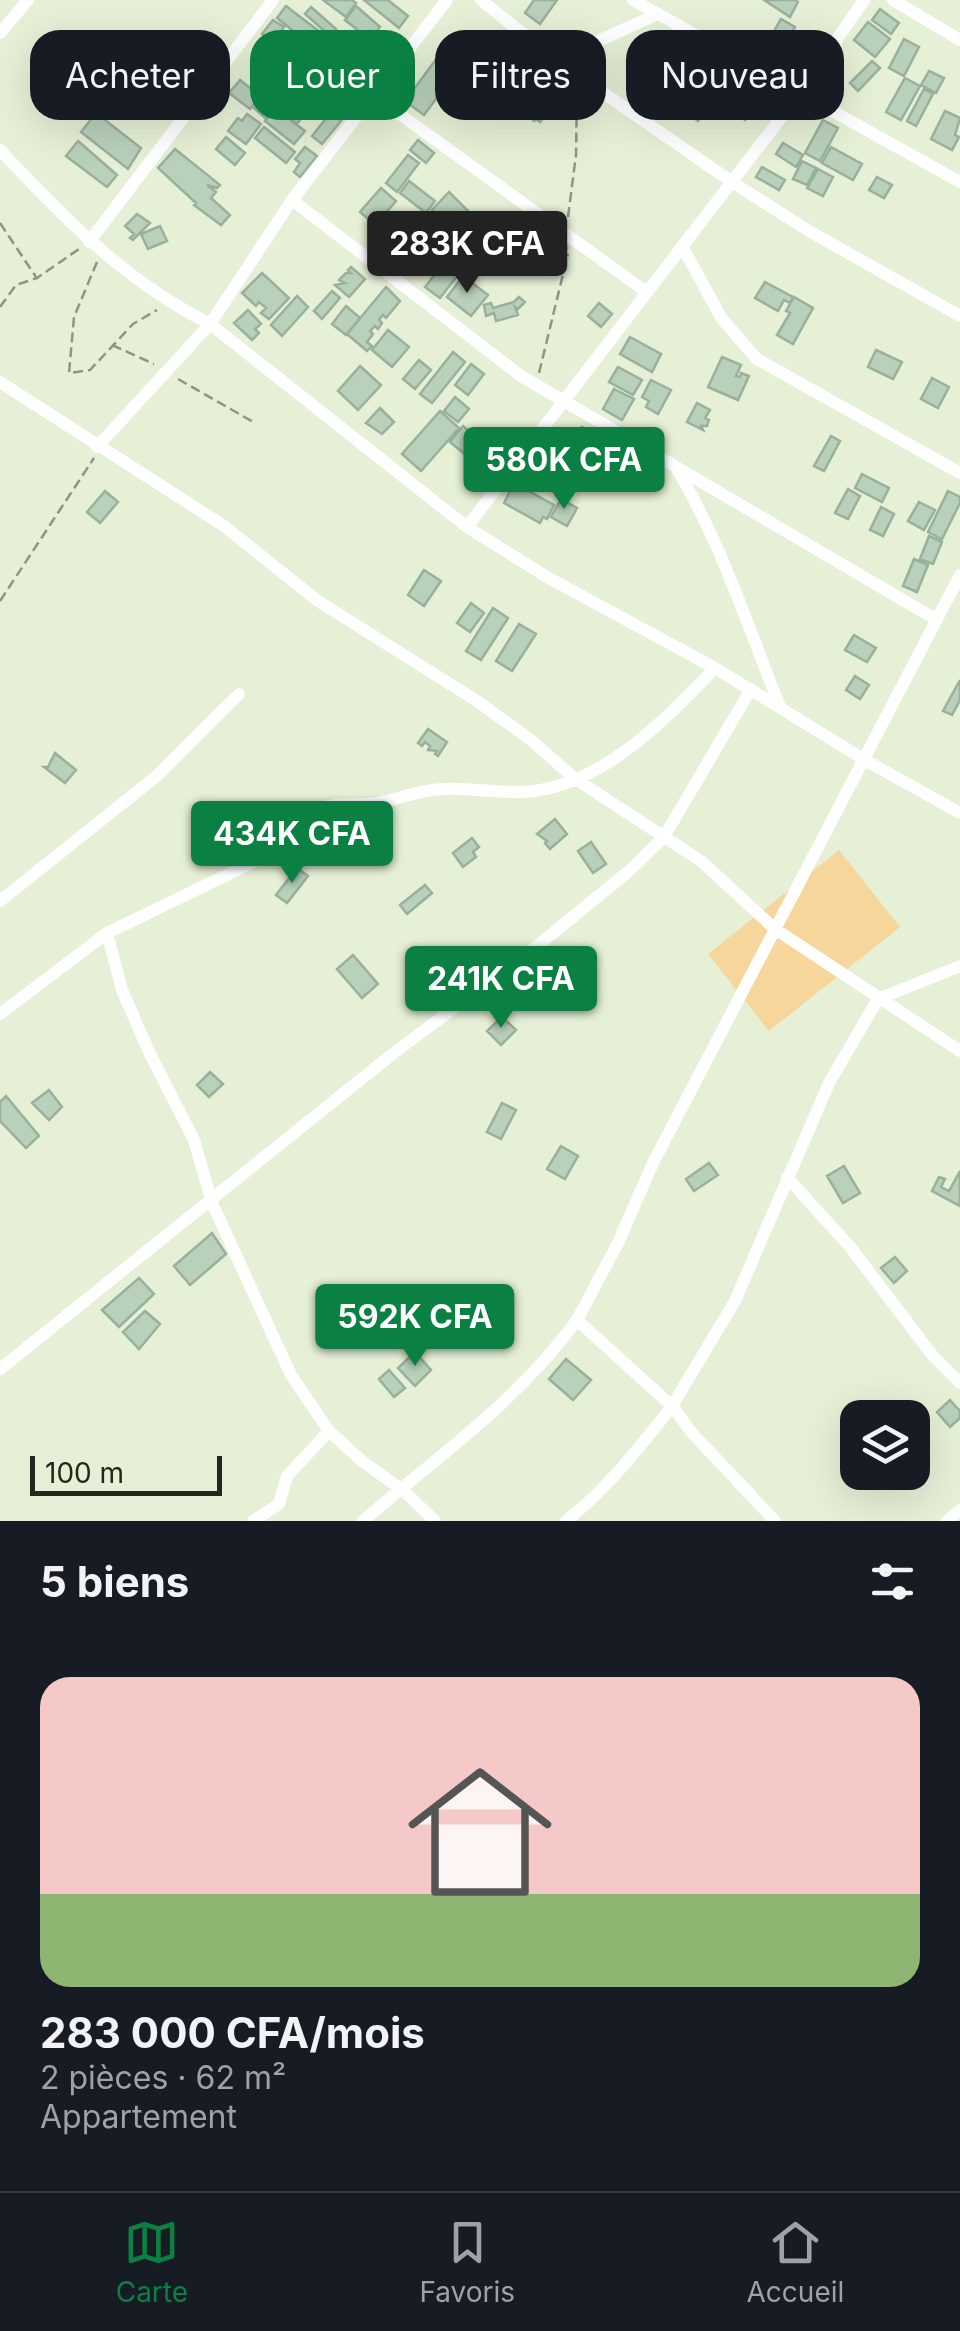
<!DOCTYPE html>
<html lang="fr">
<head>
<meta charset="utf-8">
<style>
  body { margin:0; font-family:Inter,sans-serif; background:#20242c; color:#f1f3f6; height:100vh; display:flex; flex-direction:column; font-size:38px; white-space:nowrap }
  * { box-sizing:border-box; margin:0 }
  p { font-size:32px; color:#9ea1a6 }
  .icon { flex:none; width:55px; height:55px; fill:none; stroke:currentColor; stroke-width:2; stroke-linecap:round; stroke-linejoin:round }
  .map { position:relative; height:1521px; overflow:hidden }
  .details { display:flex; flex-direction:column; background:#171b24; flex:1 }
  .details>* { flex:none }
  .banner { position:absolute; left:30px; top:30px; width:900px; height:90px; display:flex; gap:20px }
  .buttons { position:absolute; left:840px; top:1400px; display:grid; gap:20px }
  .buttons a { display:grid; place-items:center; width:90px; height:90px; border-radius:20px; background:#171b24; box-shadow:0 10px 40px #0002; font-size:50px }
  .scale { position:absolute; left:30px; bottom:25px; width:192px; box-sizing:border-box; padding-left:10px; border:5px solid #23271d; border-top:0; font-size:28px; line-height:35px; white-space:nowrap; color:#23271d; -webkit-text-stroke:8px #e5f0d6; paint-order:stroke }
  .price { position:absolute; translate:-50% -85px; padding:0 22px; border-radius:10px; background:#0b8043; color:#fff; font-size:32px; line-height:65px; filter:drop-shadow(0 2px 5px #0008) }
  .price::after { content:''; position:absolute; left:50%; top:60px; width:30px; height:22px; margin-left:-15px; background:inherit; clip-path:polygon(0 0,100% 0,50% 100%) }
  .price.current { background:#222; color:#fff }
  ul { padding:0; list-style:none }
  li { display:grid; align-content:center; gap:20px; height:530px; padding:0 40px }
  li+li { border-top:2px solid #363941 }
  li span { display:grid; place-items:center; height:310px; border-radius:30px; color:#555 }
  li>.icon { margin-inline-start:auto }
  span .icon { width:180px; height:180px; fill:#fffc; stroke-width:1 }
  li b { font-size:42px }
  h2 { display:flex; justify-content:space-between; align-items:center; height:120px; padding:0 40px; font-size:42px }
  .tag { padding:0 35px; border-radius:30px; background:#171b24; box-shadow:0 10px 40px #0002; font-size:35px; line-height:90px }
  .tag.current { background:#0b8043; color:#fff }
  .menu { display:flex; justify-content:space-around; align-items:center; height:140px; border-top:2px solid #363941; background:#171b24; font-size:28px; color:#9ea1a6 }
  .menu a { display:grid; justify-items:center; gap:5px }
  .menu .current { color:#0b8043 }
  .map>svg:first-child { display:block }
  .green { fill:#f6d69b }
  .building { fill:#b9d0bb; stroke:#99b09c; stroke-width:2.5 }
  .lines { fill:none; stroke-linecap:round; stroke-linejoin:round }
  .path { stroke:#8e9583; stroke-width:2.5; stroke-dasharray:10 5; stroke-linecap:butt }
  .street { stroke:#fff; stroke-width:12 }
</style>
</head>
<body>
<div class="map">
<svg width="960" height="1521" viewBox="0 0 960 1521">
  <rect width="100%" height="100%" fill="#e5f0d6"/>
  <path class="green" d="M 839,850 L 900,927 L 769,1031 L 708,954 Z"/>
  <path class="building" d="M 323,0 L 352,0 L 356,3 L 346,17 Z
    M 364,0 L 388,0 L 408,16 L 399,28 Z
    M 534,0 L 557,0 L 540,24 L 525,13 Z
    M 764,0 L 795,0 L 798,2 L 790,17 Z
    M 286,6 L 329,39 L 318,53 L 314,50 L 316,48 L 311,48 L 306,44 L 308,42 L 296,36 L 297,34 L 277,18 Z
    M 356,6 L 380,27 L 370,40 L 345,20 Z
    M 311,7 L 336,29 L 330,36 L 305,14 Z
    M 880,9 L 899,23 L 891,34 L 872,20 Z
    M 781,19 L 795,27 L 783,48 L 769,40 Z
    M 273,20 L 284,27 L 274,43 L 262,34 Z
    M 868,22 L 890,39 L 875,57 L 854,40 Z
    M 648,34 L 654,37 L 653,40 L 680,55 L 672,73 L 665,69 L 667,66 L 660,62 L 658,66 L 652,62 L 654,59 L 637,53 Z
    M 291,36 L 310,51 L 297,67 L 284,57 L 291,49 L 285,44 Z
    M 904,39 L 919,47 L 904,76 L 889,68 Z
    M 77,42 L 124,77 L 112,92 L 66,57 Z
    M 696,52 L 717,58 L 705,82 L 686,73 Z
    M 440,54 L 459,68 L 424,115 L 405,101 Z
    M 727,60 L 744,69 L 737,81 L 721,73 Z
    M 872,61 L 880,68 L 858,91 L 850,83 Z
    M 677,66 L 702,85 L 699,91 L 672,75 Z
    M 310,71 L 327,86 L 318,96 L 301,82 Z
    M 929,71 L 944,78 L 936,93 L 921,85 Z
    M 539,73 L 560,88 L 557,93 L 553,90 L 549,95 L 556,101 L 540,122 L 536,119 L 534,121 L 513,102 Z
    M 721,74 L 742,88 L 729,109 L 707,95 Z
    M 905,78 L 920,86 L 901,120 L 886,112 Z
    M 277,79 L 288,88 L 265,118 L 254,108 Z
    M 240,80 L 260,96 L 250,109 L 229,93 Z
    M 750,82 L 763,91 L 745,120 L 731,111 Z
    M 924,89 L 933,94 L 916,126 L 907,121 Z
    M 299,90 L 314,101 L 297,124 L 279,110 L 286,101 L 289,104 Z
    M 692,92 L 710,104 L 698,121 L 681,108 Z
    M 275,108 L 305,131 L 294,144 L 265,121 Z
    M 945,111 L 960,118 L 955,135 L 959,137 L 952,150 L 931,139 Z
    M 331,112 L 341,121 L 322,144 L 312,136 Z
    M 96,113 L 141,148 L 128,169 L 81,132 Z
    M 247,114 L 261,124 L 246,144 L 228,131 L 238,118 L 242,121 Z
    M 823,120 L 838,128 L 820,161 L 805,153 Z
    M 264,127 L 295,152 L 286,163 L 255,138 Z
    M 226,137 L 245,153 L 235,165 L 216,149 Z
    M 418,140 L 434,153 L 426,163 L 410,150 Z
    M 78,141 L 117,175 L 107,187 L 66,156 Z
    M 783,143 L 803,155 L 796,167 L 776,154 Z
    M 305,147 L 317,156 L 300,177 L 294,172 L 300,163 L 295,159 Z
    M 831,147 L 862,164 L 853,180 L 822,163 Z
    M 175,149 L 220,185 L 217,188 L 207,185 L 216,192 L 211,198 L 230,215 L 221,225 L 194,205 L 196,203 L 158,168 Z
    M 408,155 L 419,163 L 397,192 L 386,183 Z
    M 802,161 L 816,168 L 807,185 L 793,179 Z
    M 762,167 L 785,180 L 779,190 L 756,177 Z
    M 818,169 L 833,177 L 823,196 L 807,188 Z
    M 877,177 L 892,185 L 884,198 L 869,190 Z
    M 409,181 L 435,201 L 426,213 L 400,193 Z
    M 381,188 L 396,201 L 375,225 L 360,212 Z
    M 449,192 L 469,212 L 452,230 L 432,210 Z
    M 137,214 L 150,223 L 133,240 L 130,238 L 134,234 L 125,226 Z
    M 160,226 L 167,241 L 148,249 L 141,234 Z
    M 551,235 L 567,248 L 549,270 L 533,257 Z
    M 460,242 L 475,253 L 440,298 L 425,287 Z
    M 351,267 L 365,279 L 349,297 L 335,285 L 345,283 L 339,280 L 346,273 L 351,273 L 348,270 Z
    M 262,273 L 289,298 L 269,319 L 261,313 L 266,308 L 259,302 L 256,306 L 242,293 Z
    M 463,276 L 488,295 L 471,316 L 447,297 Z
    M 765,282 L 793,297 L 790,303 L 784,300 L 778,311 L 755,298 Z
    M 386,287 L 400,301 L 386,318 L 383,315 L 379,320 L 382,323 L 378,329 L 375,326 L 370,331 L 373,334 L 367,342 L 372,346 L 367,351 L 347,334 Z
    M 332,291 L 340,298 L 322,319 L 314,311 Z
    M 297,296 L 308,307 L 282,336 L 271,325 Z
    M 519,297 L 525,302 L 518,309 L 515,307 L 518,315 L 496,321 L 494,313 L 486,316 L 484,305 L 491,303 L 493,308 L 514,302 Z
    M 794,297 L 813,308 L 793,344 L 777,335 L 790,313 L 786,311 Z
    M 599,303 L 612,314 L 601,327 L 588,316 Z
    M 346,306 L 360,318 L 346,335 L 332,324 Z
    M 248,310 L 261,324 L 255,329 L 259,333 L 252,340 L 234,323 Z
    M 388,330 L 409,347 L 392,367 L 372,350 Z
    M 630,337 L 661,354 L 652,372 L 620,354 Z
    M 876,350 L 902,362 L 893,379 L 868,367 Z
    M 453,352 L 465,362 L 432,403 L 420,394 Z
    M 722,357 L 741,365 L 736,376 L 740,377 L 741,373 L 749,376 L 738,400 L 708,387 Z
    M 419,360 L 431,370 L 415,389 L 403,379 Z
    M 471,364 L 484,374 L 468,395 L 455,385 Z
    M 360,366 L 381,385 L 358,410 L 338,391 Z
    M 618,367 L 642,380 L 633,395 L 609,382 Z
    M 932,378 L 949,387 L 938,408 L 921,399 Z
    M 651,380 L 671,390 L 658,414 L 646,407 L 649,401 L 642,397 Z
    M 614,389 L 634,399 L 622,420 L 603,409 Z
    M 455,397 L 469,409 L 458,422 L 444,411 Z
    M 697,403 L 710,410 L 705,418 L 709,420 L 707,426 L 701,426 L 703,430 L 687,422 Z
    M 380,408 L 394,422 L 382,434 L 366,423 Z
    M 440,411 L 459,428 L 421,471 L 402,454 Z
    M 463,426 L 492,450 L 479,466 L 450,442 Z
    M 582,427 L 600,437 L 582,470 L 564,460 Z
    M 831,436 L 840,441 L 824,471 L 814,466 Z
    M 862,474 L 889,488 L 882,502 L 855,488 Z
    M 514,483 L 554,505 L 547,519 L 543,517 L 540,523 L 504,503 Z
    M 848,489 L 860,496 L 848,519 L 835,513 Z
    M 105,491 L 118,502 L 100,523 L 87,512 Z
    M 948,491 L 960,497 L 960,503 L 942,539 L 928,532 Z
    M 561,499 L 577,508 L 567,526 L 551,517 Z
    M 919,502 L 935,510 L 924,530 L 908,521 Z
    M 881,507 L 894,514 L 883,536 L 870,530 Z
    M 929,536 L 942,542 L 933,564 L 920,559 Z
    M 914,559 L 928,565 L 917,592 L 903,586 Z
    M 424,570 L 441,581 L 424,606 L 408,595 Z
    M 471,603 L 484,613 L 470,632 L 457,623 Z
    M 493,608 L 508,618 L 481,660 L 466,651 Z
    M 519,624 L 536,634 L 512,671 L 496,661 Z
    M 854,635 L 876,648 L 867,662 L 845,650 Z
    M 855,676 L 869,685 L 860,699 L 846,690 Z
    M 960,680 L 960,700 L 952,715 L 943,711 Z
    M 428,729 L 447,742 L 438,756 L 435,754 L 437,751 L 428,750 L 430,746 L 425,742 L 422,746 L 418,743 Z
    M 55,753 L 76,770 L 65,783 L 44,767 L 48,767 Z
    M 555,819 L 567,834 L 550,849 L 545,843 L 547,841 L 537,834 Z
    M 472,838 L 479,847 L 473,852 L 476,857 L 463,867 L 453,853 Z
    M 591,842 L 606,864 L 593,873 L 578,851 Z
    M 297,868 L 308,876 L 287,903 L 276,895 Z
    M 425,885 L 432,893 L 407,914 L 400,905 Z
    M 353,955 L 378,984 L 362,998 L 337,969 Z
    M 502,1017 L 516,1030 L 501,1045 L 487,1031 Z
    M 210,1072 L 223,1084 L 209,1097 L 197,1085 Z
    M 49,1090 L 62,1107 L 49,1120 L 32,1103 Z
    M 6,1096 L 39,1136 L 26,1148 L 0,1121 L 0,1102 Z
    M 502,1103 L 516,1110 L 501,1139 L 487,1132 Z
    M 561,1146 L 578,1156 L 565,1179 L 547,1169 Z
    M 709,1163 L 718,1175 L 694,1191 L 686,1179 Z
    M 844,1166 L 860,1193 L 843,1203 L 827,1176 Z
    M 960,1171 L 960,1206 L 932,1191 L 939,1177 L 945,1179 L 941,1187 L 949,1191 Z
    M 212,1233 L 226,1254 L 190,1285 L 174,1266 Z
    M 895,1257 L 907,1271 L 894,1283 L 881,1268 Z
    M 139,1278 L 154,1294 L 119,1327 L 102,1310 Z
    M 145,1311 L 160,1324 L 139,1349 L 123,1332 Z
    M 415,1352 L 431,1370 L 415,1386 L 398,1368 Z
    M 566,1359 L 591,1380 L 573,1400 L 549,1379 Z
    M 389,1370 L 405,1388 L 394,1397 L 379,1379 Z
    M 950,1400 L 960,1411 L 960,1418 L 950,1427 L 937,1412 Z"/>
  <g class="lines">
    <path class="path" d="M 568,217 L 576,155 L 577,91
      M 0,223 L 36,277
      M 97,262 L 74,317 L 69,373 L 90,370 L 133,324 L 157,310
      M 0,307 L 16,285 L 37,278 L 79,249
      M 112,345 L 154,364
      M 539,373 L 568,254
      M 178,379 L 255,423
      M 0,601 L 94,458"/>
    <path class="street" d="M 481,0 L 556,60 L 732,182 L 809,231 L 960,316
      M 633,0 L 960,182
      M 893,0 L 960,40
      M 0,33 L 28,0
      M 556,60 L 658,14
      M 373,95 L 645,291
      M 0,150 C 67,220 123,280 210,324 L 467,527 L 547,577 L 715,668 L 865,760 L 960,813
      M 292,200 L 521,376 L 675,466 C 720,540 748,626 780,707
      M 89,242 L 273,0
      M 682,246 L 722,319 L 757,359 L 960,473
      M 0,382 L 224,526 L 318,601 L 477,701 L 531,740 L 574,778 L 701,861 L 775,929 L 960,1051
      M 97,447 L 210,324 L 292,200 L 447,0
      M 676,467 L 937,620
      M 467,527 L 800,93 L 864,0
      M 0,901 L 158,775 L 239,694
      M 107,933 L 122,990 L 149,1052 L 194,1140 L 212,1203 L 291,1375 L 329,1431 L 362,1461 L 405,1492 L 435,1521
      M 0,1014 L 107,933 L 295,842 L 324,807 C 340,802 359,806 377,803 C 401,799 417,790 443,789 C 473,787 505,795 535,791 C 607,781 668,717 715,668
      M 787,1177 L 851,1248 L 933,1356 L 960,1383
      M 0,1369 L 395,1052 L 536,947 L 629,871 L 664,837 L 751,689
      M 253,1521 L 279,1504 L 287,1476 L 329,1431
      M 363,1521 C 440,1454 515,1404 577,1320
      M 566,1521 C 607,1489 640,1447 672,1406 L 577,1320 L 618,1243 L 653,1163 L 960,575
      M 775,1521 L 693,1434 L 672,1406 L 735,1301 L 829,1083 L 878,999 L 960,966
      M 947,1521 L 960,1510"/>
  </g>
</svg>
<div class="buttons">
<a><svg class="icon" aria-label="layers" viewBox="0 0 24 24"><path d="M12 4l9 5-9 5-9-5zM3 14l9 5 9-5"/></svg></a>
</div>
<div class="scale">100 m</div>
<b class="price current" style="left:467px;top:296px">283K CFA</b>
<b class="price" style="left:564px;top:512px">580K CFA</b>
<b class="price" style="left:292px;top:886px">434K CFA</b>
<b class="price" style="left:501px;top:1031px">241K CFA</b>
<b class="price" style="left:415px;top:1369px">592K CFA</b>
<div class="banner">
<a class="tag">Acheter</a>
<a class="tag current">Louer</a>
<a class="tag">Filtres</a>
<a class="tag">Nouveau</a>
</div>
</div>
<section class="details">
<h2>5 biens<svg class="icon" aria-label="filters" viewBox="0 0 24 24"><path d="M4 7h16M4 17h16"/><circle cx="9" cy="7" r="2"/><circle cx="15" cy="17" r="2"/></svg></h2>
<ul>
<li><span style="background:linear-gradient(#f6c9c9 70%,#8fb573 0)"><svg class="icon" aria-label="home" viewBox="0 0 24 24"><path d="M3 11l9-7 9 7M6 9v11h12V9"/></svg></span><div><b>283 000 CFA/mois</b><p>2 pièces · 62 m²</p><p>Appartement</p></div></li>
</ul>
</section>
<nav class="menu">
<a class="current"><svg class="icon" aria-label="map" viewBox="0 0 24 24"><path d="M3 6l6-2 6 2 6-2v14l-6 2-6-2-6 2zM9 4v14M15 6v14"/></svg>Carte</a>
<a><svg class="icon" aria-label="saved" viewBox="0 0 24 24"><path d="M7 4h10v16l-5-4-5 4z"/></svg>Favoris</a>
<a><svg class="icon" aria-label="home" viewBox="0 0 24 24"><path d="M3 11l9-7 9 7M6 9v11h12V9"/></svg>Accueil</a>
</nav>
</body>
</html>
